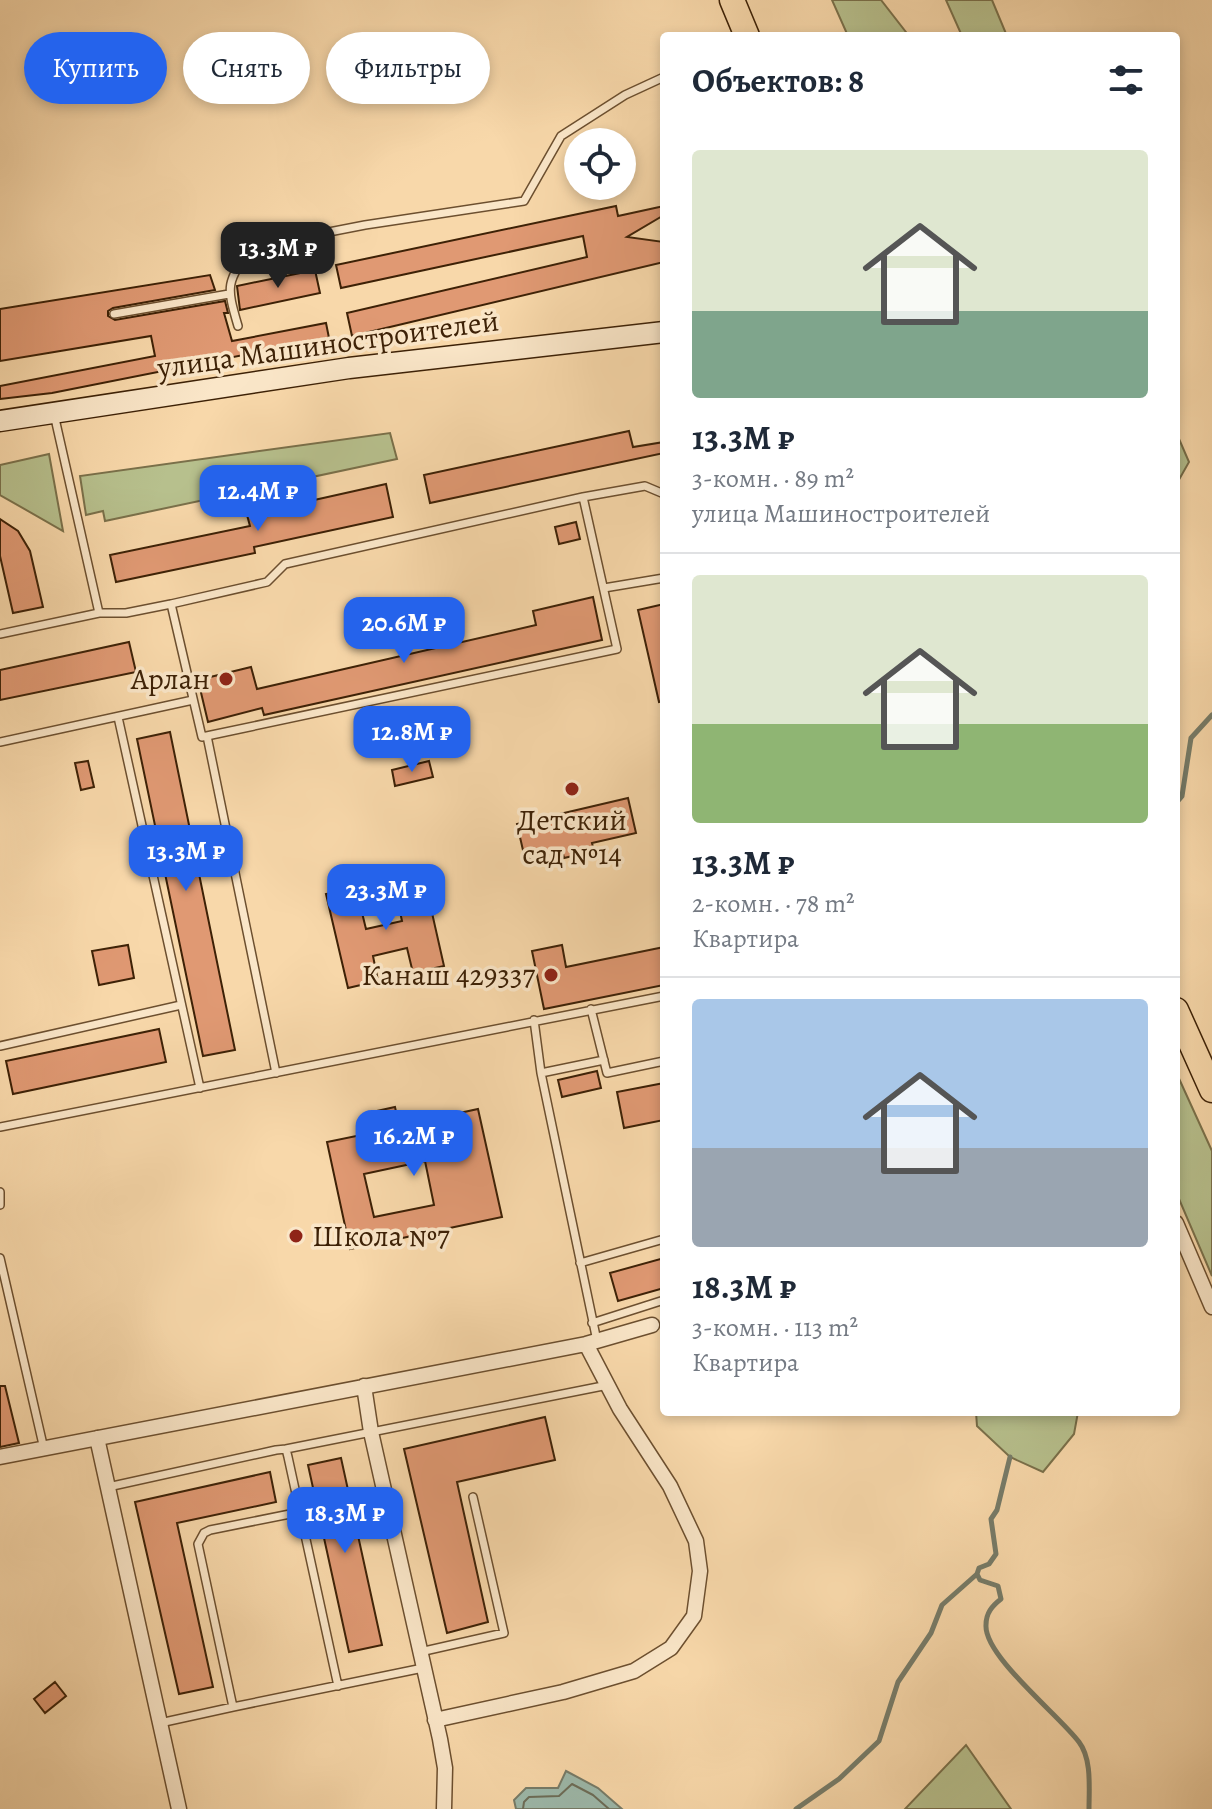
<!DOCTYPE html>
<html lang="ru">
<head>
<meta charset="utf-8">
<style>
  body { margin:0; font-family:Alegreya,serif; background:#f2f2f3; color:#1f2937; height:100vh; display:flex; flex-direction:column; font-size:30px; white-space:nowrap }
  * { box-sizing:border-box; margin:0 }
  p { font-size:26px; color:#747a83 }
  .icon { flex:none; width:44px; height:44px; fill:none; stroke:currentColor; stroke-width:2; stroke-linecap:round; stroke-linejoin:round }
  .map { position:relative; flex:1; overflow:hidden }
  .sheet { position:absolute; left:660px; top:32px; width:520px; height:1384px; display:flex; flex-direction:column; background:#fff; border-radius:8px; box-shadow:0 4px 12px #0003 }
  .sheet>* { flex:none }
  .guide { position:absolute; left:24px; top:32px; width:516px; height:72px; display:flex; gap:16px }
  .buttons { position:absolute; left:564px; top:128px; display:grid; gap:16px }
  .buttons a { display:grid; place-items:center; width:72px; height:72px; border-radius:50%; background:#fff; box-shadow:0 4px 12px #0003; font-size:40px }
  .price { position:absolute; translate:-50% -68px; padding:0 18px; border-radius:16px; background:#2563eb; color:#fff; font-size:26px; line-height:52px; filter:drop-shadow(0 2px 4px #0008) }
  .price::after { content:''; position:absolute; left:50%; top:48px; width:24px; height:18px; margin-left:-12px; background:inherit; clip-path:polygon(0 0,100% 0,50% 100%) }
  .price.current { background:#222; color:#fff }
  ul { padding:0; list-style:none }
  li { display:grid; align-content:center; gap:16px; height:424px; padding:0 32px }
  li+li { border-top:2px solid #e0e1e3 }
  li span { display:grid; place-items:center; height:248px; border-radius:8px; color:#555 }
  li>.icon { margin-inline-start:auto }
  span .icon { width:144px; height:144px; fill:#fffc; stroke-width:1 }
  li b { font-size:34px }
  h2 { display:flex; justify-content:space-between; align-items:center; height:96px; padding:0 32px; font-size:34px }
  .tag { padding:0 28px; border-radius:36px; background:#fff; box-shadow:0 4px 12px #0003; font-size:28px; line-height:72px }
  .tag.current { background:#2563eb; color:#fff }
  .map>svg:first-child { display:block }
  .green { fill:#b7c08d; stroke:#7a704a; stroke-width:2 }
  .water { fill:#9db9ab; stroke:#777c69; stroke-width:2 }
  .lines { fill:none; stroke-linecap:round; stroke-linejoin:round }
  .shore { stroke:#6d6d58; stroke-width:2 }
  .stream { stroke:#777c69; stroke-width:5 }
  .building { fill:#e09973; stroke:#3d2106; stroke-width:2; fill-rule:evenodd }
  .service-casing { stroke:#6c4f2f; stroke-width:10 }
  .minor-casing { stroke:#6c4f2f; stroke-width:17 }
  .secondary-casing { stroke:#3d2106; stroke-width:23 }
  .trunk-casing { stroke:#3d2106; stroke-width:27 }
  .service { stroke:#fae6c8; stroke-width:7 }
  .minor { stroke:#fae6c8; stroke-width:14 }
  .secondary { stroke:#fae6c8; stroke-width:20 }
  .trunk { stroke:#f8d8aa; stroke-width:24 }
  .poi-dot { fill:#8f2418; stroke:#fae6c8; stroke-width:3 }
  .labels { text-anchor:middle; stroke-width:7; stroke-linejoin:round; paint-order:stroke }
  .street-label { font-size:30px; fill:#3d2106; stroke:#fae6c8 }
  .poi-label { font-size:30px; fill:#3d2106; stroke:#fae6c8; text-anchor:end }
</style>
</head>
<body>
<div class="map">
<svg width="1212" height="1809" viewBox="0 0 1212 1809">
  <rect width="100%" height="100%" fill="#f8d8aa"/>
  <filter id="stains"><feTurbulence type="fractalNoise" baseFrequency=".0025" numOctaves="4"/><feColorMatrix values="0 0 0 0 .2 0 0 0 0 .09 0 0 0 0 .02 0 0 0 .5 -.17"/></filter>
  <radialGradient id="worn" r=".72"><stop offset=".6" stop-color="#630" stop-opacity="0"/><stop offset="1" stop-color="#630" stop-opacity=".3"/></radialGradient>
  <path class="green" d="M 832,0 L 881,0 L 909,36 L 848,36 Z
    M 946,0 L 992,0 L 1007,36 L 962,36 Z
    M 1176,432 L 1189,462 L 1176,485 Z
    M 390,433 L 397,459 L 105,521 L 103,511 L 86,515 L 80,476 Z
    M 49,454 L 63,531 L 0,495 L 0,465 Z
    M 1176,1072 L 1212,1151 L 1212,1276 L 1176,1192 Z
    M 976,1412 L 1078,1412 L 1074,1434 L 1043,1472 L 1010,1457 L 977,1426 Z
    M 966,1745 L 1011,1809 L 905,1809 Z"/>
  <path class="water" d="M 566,1771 L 598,1788 L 622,1809 L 516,1809 L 514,1800 L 526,1788 L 558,1788 Z"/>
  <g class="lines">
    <path class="shore" d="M 523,1809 L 524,1802 L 529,1797 L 559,1796 L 572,1784 L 593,1795 L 609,1809"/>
    <path class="stream" d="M 1176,803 L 1182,796 L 1191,738 L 1212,715
      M 977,1574 L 980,1580 L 998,1586 L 1001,1599 C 992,1606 986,1613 986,1625 C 984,1656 1060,1716 1079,1742 C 1092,1759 1089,1788 1089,1809
      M 796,1809 L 839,1779 L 879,1741 L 898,1682 L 931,1633 L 942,1605 L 977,1574 L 979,1568 L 989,1564 L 996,1554 L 991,1519 L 997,1510 L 1010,1457"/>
  </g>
  <path class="building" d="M 616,206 L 618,216 L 664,206 L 664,215 L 627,237 L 664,242 L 664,262 L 352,336 L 347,313 L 587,257 L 583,236 L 341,288 L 336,265 Z
    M 315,270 L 320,293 L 240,310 L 237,286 Z
    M 210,275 L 215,290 L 113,308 L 108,311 L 108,316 L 115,320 L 225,301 L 228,313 L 224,313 L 232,341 L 326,323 L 329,338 L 52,393 L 0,399 L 0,386 L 155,356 L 151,336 L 0,361 L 0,309 Z
    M 629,431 L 633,447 L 664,442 L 664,453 L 430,503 L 424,475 Z
    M 386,484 L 393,517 L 254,547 L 255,553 L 116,582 L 110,555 L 250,526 L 247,515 Z
    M 0,519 L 18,531 L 30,551 L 43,607 L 13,613 L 0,556 Z
    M 576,522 L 580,539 L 559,544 L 555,527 Z
    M 593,597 L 602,640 L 264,715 L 262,708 L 208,722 L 198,680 L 251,667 L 257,689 L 536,625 L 533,611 Z
    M 664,604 L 664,701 L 659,702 L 638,610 Z
    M 129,642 L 136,672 L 0,700 L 0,670 Z
    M 170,732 L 235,1050 L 203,1056 L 137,739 Z
    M 88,761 L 94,787 L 81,790 L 75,763 Z
    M 429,761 L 433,777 L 395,786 L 392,770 Z
    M 628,798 L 636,833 L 592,843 L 594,851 L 564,858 L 562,850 L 525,859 L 517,824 Z
    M 423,873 L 444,966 L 413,973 L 407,948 L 373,956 L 378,981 L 348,988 L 326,894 L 356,888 L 366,929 L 402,921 L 393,879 Z
    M 128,945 L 134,978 L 99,985 L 92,951 Z
    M 562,945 L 566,967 L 664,947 L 664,985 L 544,1009 L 532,951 Z
    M 159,1029 L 166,1062 L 13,1094 L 6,1061 Z
    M 597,1071 L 601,1088 L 562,1097 L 558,1080 Z
    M 664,1083 L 664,1120 L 624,1128 L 617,1092 Z
    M 395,1107 L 399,1126 L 478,1109 L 502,1217 L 350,1249 L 327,1142 L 376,1132 L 372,1112 ZM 425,1161 L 434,1205 L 374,1217 L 364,1174 Z
    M 664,1258 L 664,1288 L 618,1301 L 610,1273 Z
    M 0,1386 L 5,1386 L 19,1443 L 0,1447 Z
    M 545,1417 L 555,1460 L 457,1482 L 488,1622 L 447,1633 L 404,1449 Z
    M 341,1458 L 382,1645 L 349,1652 L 308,1465 Z
    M 270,1472 L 276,1502 L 177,1523 L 213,1687 L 179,1694 L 135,1502 Z
    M 55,1682 L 66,1696 L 45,1713 L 34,1699 Z"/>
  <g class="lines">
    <defs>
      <path id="service" d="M 114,314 L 229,294
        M 238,326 C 226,285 226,283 252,247 L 365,225 L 524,201 L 561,136 L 625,95 L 664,77
        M 54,414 L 99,613 L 126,613 L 171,604 L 202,737 L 617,649 L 583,497 L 645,486 L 664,494
        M 604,588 L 664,578
        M 171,604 L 267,582 L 285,564 L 583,497
        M 0,634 L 99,613
        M 118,717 L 200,1088
        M 207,736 L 276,1073
        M 0,742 L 193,700
        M 591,1009 L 607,1073 L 664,1061
        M 534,1020 L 541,1073
        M 0,1046 L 181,1005
        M 0,1127 L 664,996
        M 0,1192 L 0,1205
        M 0,1258 L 44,1449
        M 580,1263 L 664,1239
        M 592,1323 L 664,1300
        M 597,1341 L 541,1073 L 604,1060
        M 286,1449 L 608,1385
        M 108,1487 L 276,1450 L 286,1449 L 288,1457 L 300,1512 L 210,1530 L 204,1533 L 198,1544 L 233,1707 L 160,1723
        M 300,1512 L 338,1686
        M 420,1652 L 504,1633 L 473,1497
        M 233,1707 L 423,1668"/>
      <path id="minor" d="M 1176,1223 L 1212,1307
        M 364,1386 L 371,1432 L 440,1739 L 445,1768 L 444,1809
        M 97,1438 L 179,1809
        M 0,1457 L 586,1344 L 652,1325
        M 435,1720 L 563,1692 L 634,1671 L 671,1648 L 694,1616 L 700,1571 L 696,1541 L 670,1486 L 620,1409 L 586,1344"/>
      <path id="secondary" d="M 0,421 L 349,368 L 664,332"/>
      <path id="trunk" d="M 732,0 L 747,36
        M 1176,1010 L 1212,1090"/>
    </defs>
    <use href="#service" class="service-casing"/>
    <use href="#minor" class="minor-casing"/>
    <use href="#secondary" class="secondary-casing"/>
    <use href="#trunk" class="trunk-casing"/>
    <use href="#service" class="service"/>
    <use href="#minor" class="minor"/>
    <use href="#secondary" class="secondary"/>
    <use href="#trunk" class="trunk"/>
  </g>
  <g class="poi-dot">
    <circle cx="226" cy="679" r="8"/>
    <circle cx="572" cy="789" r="8"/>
    <circle cx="551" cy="975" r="8"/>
    <circle cx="296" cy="1236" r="8"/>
  </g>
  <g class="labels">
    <g class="street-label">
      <text transform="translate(328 344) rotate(-8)" y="10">улица Машиностроителей</text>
    </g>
    <g class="poi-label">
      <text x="210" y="689">Арлан</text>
      <text x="572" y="830" text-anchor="middle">Детский<tspan x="572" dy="34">сад №14</tspan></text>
      <text x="535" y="985">Канаш 429337</text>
      <text x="312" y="1246" text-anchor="start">Школа №7</text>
    </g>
  </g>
  <rect width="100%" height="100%" filter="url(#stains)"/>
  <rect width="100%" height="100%" fill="url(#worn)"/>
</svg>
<div class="buttons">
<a><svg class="icon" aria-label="locate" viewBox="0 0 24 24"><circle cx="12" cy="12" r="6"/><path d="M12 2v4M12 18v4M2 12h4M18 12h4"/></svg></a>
</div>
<b class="price current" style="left:278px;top:290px">13.3M ₽</b>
<b class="price" style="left:258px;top:533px">12.4M ₽</b>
<b class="price" style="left:404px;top:665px">20.6M ₽</b>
<b class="price" style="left:412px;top:774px">12.8M ₽</b>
<b class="price" style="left:186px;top:893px">13.3M ₽</b>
<b class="price" style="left:386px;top:932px">23.3M ₽</b>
<b class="price" style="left:414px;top:1178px">16.2M ₽</b>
<b class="price" style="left:345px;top:1555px">18.3M ₽</b>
<div class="guide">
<a class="tag current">Купить</a>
<a class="tag">Снять</a>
<a class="tag">Фильтры</a>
</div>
<section class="sheet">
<h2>Объектов: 8<svg class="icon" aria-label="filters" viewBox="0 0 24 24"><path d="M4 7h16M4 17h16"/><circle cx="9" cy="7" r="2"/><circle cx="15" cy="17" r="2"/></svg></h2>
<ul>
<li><span style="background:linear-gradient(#dfe7d0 65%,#7fa58c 0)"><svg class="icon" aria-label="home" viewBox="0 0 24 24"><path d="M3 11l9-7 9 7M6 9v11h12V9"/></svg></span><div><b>13.3M ₽</b><p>3-комн. · 89 m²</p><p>улица Машиностроителей</p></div></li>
<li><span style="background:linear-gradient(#dfe7d0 60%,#8fb573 0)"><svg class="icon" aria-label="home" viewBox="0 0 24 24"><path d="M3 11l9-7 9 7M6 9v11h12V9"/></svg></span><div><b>13.3M ₽</b><p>2-комн. · 78 m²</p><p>Квартира</p></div></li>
<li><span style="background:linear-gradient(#a9c7e8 60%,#9aa5b1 0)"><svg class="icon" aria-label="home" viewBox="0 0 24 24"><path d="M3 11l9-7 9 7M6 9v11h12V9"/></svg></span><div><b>18.3M ₽</b><p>3-комн. · 113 m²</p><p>Квартира</p></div></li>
</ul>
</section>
</div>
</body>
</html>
